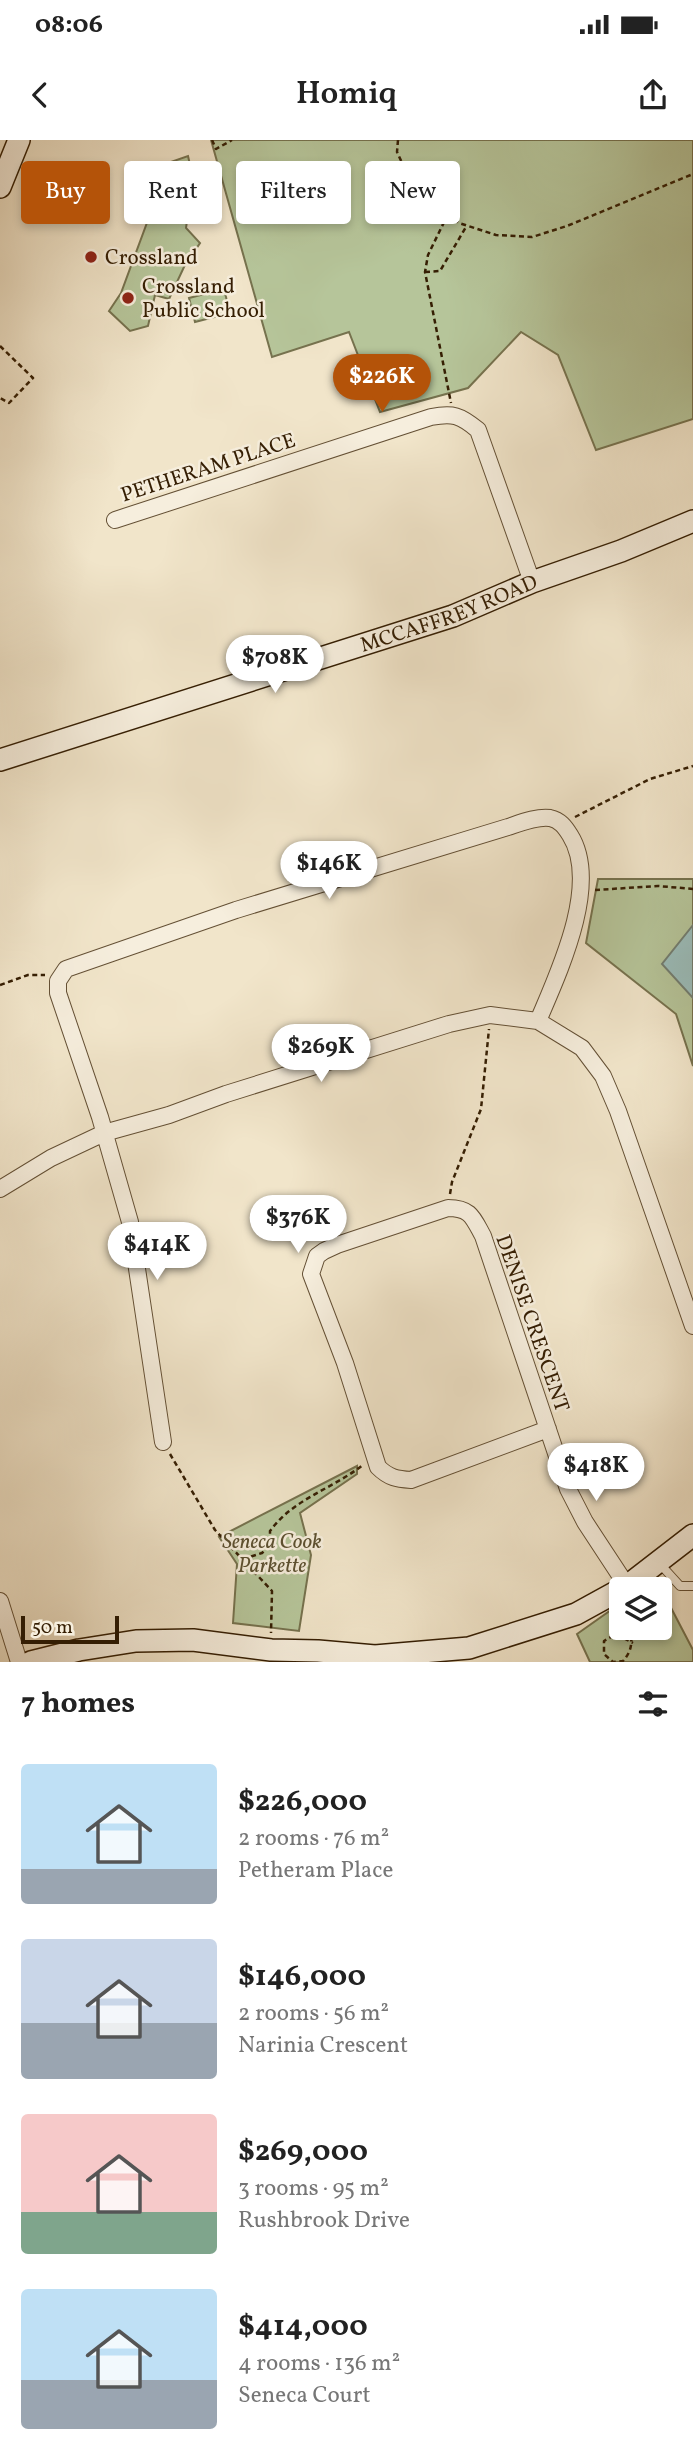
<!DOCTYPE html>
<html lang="en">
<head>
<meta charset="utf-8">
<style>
  body { margin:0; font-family:Vollkorn,serif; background:#f2f2f2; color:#222; height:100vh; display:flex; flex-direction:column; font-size:26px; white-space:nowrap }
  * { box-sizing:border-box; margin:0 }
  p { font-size:23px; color:#767676 }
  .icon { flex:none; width:38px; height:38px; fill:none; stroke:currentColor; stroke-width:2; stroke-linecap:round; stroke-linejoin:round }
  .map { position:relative; height:1522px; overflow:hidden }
  .panel { display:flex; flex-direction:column; background:#fff; flex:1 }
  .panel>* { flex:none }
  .guide { position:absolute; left:21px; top:21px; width:651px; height:63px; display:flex; gap:14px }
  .buttons { position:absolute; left:609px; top:1437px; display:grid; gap:14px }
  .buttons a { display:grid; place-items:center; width:63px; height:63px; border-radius:7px; background:#fff; box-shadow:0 4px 10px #0003; font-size:35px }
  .scale { position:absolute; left:21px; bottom:18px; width:98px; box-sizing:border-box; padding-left:7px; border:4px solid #351e03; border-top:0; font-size:19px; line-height:24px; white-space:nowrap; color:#351e03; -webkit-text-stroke:5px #f6eedd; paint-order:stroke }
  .price { position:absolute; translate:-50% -60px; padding:0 16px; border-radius:24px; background:#fff; color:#222; font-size:23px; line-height:46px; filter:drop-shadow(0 2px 4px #0008) }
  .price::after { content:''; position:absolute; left:50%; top:42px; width:21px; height:16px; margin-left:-10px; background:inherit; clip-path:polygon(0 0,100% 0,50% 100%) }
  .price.current { background:#b45309; color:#fff }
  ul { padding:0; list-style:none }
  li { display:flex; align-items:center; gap:21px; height:175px; padding:0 21px }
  li span { display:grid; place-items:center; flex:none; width:196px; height:140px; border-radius:7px; color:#555 }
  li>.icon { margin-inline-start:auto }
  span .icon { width:84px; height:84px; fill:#fffc; stroke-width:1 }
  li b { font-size:30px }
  h2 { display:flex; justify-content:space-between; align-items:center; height:84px; padding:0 21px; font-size:30px }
  .chip { padding:0 24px; border-radius:7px; background:#fff; box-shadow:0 4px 10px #0003; font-size:24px; line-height:63px }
  .chip.current { background:#b45309; color:#fff }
  .status { display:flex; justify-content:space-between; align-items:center; height:49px; padding:0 35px; background:#fff; direction:ltr }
  .status svg { height:19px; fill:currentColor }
  header { display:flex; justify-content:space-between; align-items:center; height:91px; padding:0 21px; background:#fff; font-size:32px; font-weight:600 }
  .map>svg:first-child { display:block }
  .green { fill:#b6c59a; stroke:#76724e; stroke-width:2 }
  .water { fill:#9bbebc; stroke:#727e72; stroke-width:2 }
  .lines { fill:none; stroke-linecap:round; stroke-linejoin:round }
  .lane-casing { stroke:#645035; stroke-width:10 }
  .street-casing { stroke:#645035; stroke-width:18 }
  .secondary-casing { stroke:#351e03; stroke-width:24 }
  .path { stroke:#351e03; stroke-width:2.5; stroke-dasharray:5 3.5; stroke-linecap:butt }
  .lane { stroke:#f6eedd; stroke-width:8 }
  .street { stroke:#f6eedd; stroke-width:16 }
  .secondary { stroke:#f6eedd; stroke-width:21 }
  .poi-dot { fill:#8f2418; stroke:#f6eedd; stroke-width:2.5 }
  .labels { text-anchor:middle; stroke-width:5; stroke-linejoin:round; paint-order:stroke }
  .poi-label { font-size:21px; fill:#351e03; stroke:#f6eedd; text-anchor:start }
  .street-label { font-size:21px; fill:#351e03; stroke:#f6eedd }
  .park-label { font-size:21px; font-style:italic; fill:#5c5030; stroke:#f6eedd }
</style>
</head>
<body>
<div class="status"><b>08:06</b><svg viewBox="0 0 49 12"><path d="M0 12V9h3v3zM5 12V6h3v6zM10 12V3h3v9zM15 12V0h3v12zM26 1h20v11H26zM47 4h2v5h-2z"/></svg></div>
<header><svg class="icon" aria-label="back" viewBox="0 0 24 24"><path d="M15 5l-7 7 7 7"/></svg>Homiq<svg class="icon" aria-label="share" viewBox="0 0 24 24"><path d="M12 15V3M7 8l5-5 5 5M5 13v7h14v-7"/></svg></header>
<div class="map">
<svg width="693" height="1522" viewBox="0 0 693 1522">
  <rect width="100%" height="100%" fill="#f1e5ca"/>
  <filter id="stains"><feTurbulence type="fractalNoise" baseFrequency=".00286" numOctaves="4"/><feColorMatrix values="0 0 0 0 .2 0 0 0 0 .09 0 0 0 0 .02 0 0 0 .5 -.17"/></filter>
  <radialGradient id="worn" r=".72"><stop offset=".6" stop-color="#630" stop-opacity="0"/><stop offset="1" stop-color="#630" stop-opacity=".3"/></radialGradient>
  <path class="green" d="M 211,0 L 693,0 L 693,279 L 596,310 L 558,215 L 521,192 L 468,248 L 380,272 L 349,192 L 272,217 Z
    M 188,16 L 193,38 L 186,88 L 200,103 L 184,127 L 169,159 L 155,155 L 148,186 L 130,191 L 109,171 L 121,153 L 155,61 L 138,53 L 142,32 Z
    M 224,149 L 230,173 L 195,182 L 189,158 Z
    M 598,739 L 693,739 L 693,926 L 676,874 L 586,803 Z
    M 357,1326 L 357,1334 L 300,1373 L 311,1415 L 299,1491 L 233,1483 L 237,1424 L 219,1397 Z
    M 656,1439 L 693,1510 L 693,1522 L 590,1522 L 577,1494 L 621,1463 L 621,1488 L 660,1488 L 660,1449 L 642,1449 Z"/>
  <path class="water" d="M 693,785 L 693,858 L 662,824 Z"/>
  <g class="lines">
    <defs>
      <path id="lane" d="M 660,1424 L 680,1446 L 693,1446"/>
      <path id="street" d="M 115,380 L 431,277 C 453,273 460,275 478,290 L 532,442
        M 0,1049 L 51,1018 L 104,993 L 169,975 L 226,954 L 449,884 L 490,875 L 538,881 L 582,908 L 603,936 L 618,971 L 693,1186
        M 548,1289 L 411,1340 C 397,1339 389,1338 378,1327 L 345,1223 L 311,1134 L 317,1116 L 324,1111 L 337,1105 L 448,1068 C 471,1068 473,1078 483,1096 L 568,1349 L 585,1382 L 627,1446
        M 163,1302 L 130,1082 L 100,977 L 58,853 L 58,841 L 66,829 L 236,770 L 508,687 C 520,683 538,676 550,678 C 560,680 565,687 570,695 C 601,744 558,834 538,881
        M 0,1461 L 19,1522"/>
      <g id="secondary">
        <path d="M 0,47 L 19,0"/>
        <path id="s1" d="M 0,620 L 453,476 L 532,442 L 621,411 L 693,381"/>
        <path d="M 31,1522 L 79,1510 L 136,1501 L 193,1500 L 271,1510 L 318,1511 L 375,1516 L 469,1508 L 576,1474 L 627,1446 L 693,1395"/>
      </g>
    </defs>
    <use href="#lane" class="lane-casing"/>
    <use href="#street" class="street-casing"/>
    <use href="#secondary" class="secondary-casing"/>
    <path class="path" d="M 212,0 L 216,9 L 232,0
      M 398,0 L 397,12 L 409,38 L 430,60 L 459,83 L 496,95 L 532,97 L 567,86 L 693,34
      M 448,74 L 428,115 L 425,132 L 451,263
      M 425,132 L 440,131 L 466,87
      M 0,206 L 33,238 L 9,263 L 0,258
      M 575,677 L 650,639 L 693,626
      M 595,750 L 658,746 L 693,749
      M 0,845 L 28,835 L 45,835
      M 450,1054 L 452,1042 L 481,969 L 489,889
      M 170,1314 L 215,1390 L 272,1451 L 271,1493
      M 243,1419 L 262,1413 L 270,1405 L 270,1391 C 294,1358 333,1349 364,1324
      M 630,1488 C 632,1501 633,1510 623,1521 L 613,1522 L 604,1514 L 604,1501 L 616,1494 L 633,1503"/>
    <use href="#lane" class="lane"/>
    <use href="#street" class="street"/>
    <use href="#secondary" class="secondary"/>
  </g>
  <g class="poi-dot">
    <circle cx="91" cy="117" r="7"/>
    <circle cx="128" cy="158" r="7"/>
  </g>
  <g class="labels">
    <g class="poi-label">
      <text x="105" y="124">Crossland</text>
      <text x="142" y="153">Crossland<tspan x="142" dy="24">Public School</tspan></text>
    </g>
    <g class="street-label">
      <text transform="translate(208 327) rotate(-18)" y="7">PETHERAM PLACE</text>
      <text dy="7" stroke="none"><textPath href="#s1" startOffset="472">MCCAFFREY ROAD</textPath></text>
      <text transform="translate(533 1183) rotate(71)" y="7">DENISE CRESCENT</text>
    </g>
    <g class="park-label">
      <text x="272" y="1408">Seneca Cook<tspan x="272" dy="24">Parkette</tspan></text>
    </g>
  </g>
  <rect width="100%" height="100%" filter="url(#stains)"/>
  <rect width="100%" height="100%" fill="url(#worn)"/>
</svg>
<div class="buttons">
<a><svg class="icon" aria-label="layers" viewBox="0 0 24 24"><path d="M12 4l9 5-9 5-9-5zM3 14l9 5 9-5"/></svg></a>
</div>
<div class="scale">50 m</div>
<b class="price current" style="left:382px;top:274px">$226K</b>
<b class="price" style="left:275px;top:555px">$708K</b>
<b class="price" style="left:329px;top:761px">$146K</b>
<b class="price" style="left:321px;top:944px">$269K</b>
<b class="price" style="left:298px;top:1115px">$376K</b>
<b class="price" style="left:157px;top:1142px">$414K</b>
<b class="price" style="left:596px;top:1363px">$418K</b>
<div class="guide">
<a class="chip current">Buy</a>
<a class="chip">Rent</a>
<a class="chip">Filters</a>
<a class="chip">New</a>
</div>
</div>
<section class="panel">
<h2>7 homes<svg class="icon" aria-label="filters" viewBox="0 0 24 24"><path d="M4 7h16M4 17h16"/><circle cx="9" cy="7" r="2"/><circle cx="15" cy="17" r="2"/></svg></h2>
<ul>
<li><span style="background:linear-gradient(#bfe0f5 75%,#9aa5b1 0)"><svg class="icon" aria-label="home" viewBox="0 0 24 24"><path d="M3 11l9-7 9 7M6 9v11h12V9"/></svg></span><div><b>$226,000</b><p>2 rooms · 76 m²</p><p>Petheram Place</p></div></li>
<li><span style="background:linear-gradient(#c9d6e8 60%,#9aa5b1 0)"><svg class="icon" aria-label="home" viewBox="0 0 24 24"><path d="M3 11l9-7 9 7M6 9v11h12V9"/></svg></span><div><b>$146,000</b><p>2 rooms · 56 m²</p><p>Narinia Crescent</p></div></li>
<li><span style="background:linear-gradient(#f6c9c9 70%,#7fa58c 0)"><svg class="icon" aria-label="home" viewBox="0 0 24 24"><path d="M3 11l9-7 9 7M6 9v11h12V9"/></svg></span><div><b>$269,000</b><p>3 rooms · 95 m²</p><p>Rushbrook Drive</p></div></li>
<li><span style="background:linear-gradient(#bfe0f5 65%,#9aa5b1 0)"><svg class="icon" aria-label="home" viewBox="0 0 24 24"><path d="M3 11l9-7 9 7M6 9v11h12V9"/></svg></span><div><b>$414,000</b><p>4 rooms · 136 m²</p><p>Seneca Court</p></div></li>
</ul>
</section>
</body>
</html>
